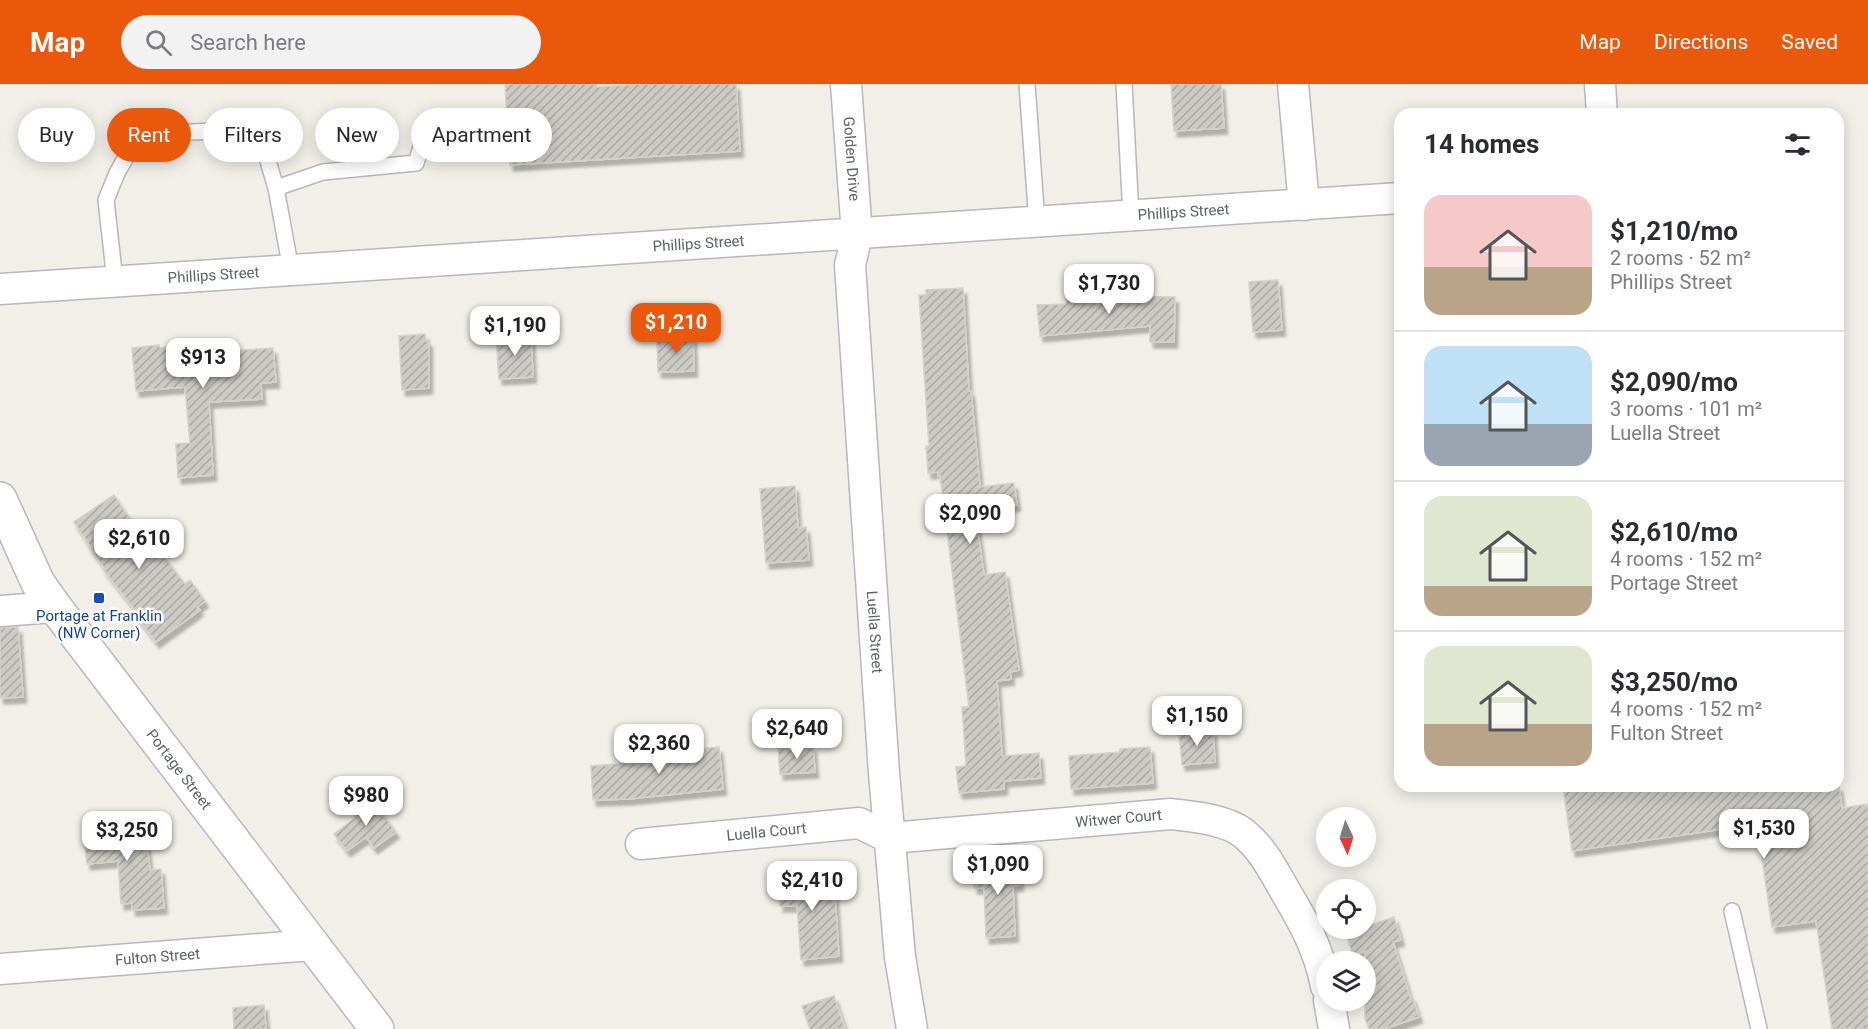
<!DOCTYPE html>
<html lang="en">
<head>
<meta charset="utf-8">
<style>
  body { margin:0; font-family:Roboto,sans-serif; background:#f2f2f3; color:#2b2b33; height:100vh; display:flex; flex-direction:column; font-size:22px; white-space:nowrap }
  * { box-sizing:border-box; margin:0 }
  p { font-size:20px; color:#7c7c81 }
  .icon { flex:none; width:33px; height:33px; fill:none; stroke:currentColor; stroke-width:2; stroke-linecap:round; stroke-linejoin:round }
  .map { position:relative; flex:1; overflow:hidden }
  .side { position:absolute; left:1394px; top:24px; width:450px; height:684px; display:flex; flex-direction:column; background:#fff; border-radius:18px; box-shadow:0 3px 15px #0003 }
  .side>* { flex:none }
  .hud { position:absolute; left:18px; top:24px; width:570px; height:54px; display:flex; gap:12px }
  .needle { width:39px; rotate:176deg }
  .buttons { position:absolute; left:1316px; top:723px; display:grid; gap:12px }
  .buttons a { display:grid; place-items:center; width:60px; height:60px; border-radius:50%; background:#fff; box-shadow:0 3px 15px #0003; font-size:30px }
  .price { position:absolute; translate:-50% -51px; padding:0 14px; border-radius:12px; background:#fff; color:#222; font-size:20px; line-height:39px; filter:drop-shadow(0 2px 3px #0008) }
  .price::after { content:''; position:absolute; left:50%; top:36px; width:18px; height:14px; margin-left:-9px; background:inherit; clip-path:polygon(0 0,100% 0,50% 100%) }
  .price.current { background:#ea580c; color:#fff }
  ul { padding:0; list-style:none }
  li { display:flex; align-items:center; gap:18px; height:150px; padding:0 30px }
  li+li { border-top:2px solid #e1e1e2 }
  li span { display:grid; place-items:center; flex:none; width:168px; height:120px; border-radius:18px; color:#555 }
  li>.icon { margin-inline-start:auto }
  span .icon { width:72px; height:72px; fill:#fffc; stroke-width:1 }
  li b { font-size:26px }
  h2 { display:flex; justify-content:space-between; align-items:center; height:72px; padding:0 30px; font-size:26px }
  .pill { padding:0 21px; border-radius:27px; background:#fff; box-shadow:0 3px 15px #0003; font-size:21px; line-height:54px }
  .pill.current { background:#ea580c; color:#fff }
  header { display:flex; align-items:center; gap:36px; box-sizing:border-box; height:84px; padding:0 30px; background:#ea580c; color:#fff }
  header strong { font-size:28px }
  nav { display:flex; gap:33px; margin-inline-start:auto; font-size:21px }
  .search { width:420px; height:54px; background:#f2f2f3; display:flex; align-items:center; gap:15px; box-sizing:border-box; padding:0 21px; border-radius:33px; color:#7c7c81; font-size:22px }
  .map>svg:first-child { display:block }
  .building { fill:url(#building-hatch); stroke:#d6d1c6; stroke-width:1.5; filter:url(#shadow) }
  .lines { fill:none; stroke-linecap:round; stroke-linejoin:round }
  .service-casing { stroke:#b5b8bc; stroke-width:18 }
  .minor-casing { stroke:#b5b8bc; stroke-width:33 }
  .secondary-casing { stroke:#b6babf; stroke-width:36 }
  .service { stroke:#fff; stroke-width:15 }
  .minor { stroke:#fff; stroke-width:30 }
  .secondary { stroke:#fff; stroke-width:33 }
  .transit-dot { fill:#1a4fb4; stroke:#fff; stroke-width:2 }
  .labels { text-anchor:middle; stroke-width:5; stroke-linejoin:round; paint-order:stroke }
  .street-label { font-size:15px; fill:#5f6368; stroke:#fff }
  .transit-label { font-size:15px; fill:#164399; stroke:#fff }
</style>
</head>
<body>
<header>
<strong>Map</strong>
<div class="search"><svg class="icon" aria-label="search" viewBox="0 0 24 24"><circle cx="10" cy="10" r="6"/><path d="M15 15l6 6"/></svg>Search here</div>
<nav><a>Map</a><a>Directions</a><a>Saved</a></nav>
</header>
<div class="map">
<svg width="1868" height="945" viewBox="0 0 1868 945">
  <defs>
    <pattern id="building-hatch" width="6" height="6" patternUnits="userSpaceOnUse" patternTransform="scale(1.5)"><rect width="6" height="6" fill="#cccac5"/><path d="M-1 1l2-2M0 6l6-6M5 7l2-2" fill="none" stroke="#a9a8a4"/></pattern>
    <filter id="shadow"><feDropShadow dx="3.5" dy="6" stdDeviation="1.5" flood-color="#0004"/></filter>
  </defs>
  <rect width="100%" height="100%" fill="#f1efe8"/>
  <path class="building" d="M 505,0 L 597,0 L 597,3 L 642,0 L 736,0 L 740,67 L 510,81 Z
    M 1171,0 L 1221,0 L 1224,44 L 1174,47 Z
    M 1278,196 L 1282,246 L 1253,248 L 1249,198 Z
    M 963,204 L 969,307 L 971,307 L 980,403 L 1014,399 L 1017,421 L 975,427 L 984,491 L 1005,488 L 1019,586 L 1010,588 L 1011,595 L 997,597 L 1002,672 L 1039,669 L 1041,694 L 1004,697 L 1004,705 L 959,709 L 956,683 L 965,682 L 966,680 L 962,623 L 969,623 L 940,391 L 938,392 L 938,388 L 928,389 L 926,362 L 929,362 L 919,211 L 926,211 L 926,206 Z
    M 1112,208 L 1112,212 L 1175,213 L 1174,258 L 1150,258 L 1150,242 L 1040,252 L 1037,221 L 1066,220 L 1067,211 Z
    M 425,250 L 426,257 L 429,257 L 429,304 L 402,306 L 399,252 Z
    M 531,252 L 533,293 L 499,295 L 496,253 Z
    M 693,253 L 694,287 L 658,288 L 657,254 Z
    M 199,259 L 200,269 L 273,264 L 276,298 L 261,299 L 262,315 L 209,318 L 213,391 L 178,394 L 176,360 L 190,359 L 185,303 L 136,307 L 132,264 L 159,261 L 160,264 Z
    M 795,402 L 798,444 L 806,443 L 809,476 L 766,479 L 760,405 Z
    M 114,411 L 143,454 L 147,450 L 185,500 L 190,496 L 205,517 L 197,523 L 200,526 L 156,558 L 133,528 L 135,526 L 103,485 L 104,484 L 74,438 Z
    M 18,543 L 23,613 L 0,614 L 0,544 Z
    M 1213,646 L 1215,678 L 1182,681 L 1179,649 Z
    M 813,662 L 815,688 L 780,690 L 778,665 Z
    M 719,663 L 723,705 L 628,715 L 593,716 L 591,682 L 643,678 L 645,670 Z
    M 1150,663 L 1153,699 L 1071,705 L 1069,672 L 1120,668 L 1120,665 Z
    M 1563,702 L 1839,702 L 1842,724 L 1868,720 L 1868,945 L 1832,945 L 1816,837 L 1772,843 L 1757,740 L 1572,767 Z
    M 370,713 L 396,748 L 374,764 L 366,753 L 347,767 L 334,750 L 356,733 L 351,727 Z
    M 144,738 L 150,786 L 161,785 L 164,824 L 132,826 L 132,819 L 121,820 L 118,777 L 87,780 L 83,744 Z
    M 1018,777 L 1020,801 L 1013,802 L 1015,852 L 986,854 L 984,804 L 974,804 L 972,780 Z
    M 815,786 L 816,798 L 834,797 L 839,872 L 801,876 L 797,822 L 780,822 L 778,788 Z
    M 1394,833 L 1401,856 L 1393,858 L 1410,913 L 1412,912 L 1419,933 L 1384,945 L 1369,945 L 1365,934 L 1365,867 L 1353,872 L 1346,849 L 1365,844 L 1365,843 Z
    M 834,912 L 845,945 L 810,945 L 802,922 Z
    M 264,921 L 266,945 L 234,945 L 233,924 Z"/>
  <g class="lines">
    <defs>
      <path id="service" d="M 1027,0 L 1037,139
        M 1124,0 L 1131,132
        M 276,104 L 323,88 L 416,79 L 427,44
        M 115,197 L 106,116 L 117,89 L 126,73 L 147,57 L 174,49 L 211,47 L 244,52 L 265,67 L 276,104 L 291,186
        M 1732,827 L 1759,945"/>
      <g id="minor">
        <path id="s1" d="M 846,0 L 857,151 L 850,181 L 884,689 L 900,873 L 912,945"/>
        <path d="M 1293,0 L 1304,121"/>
        <path d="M 1600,0 L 1602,30"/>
        <path id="s2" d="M 0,205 L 1400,114"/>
        <path d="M 0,527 L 55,523"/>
        <path id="s3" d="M 641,760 L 859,739 L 890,754 L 1171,730 C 1193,733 1225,735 1243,749 C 1262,764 1272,784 1284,805 C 1303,837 1319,865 1326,902"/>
        <path id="s4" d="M 0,885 L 313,861"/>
        <path d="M 1329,916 L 1334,945"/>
      </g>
      <g id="secondary">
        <path id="s5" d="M 0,415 L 38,499 L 55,523 L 377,945"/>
      </g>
    </defs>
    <use href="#service" class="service-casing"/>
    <use href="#minor" class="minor-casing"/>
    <use href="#secondary" class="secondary-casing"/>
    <use href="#service" class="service"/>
    <use href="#minor" class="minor"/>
    <use href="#secondary" class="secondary"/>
  </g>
  <rect class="transit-dot" x="93" y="508" width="12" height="12" rx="3"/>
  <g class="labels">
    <g class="street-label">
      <text dy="5" stroke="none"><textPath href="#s1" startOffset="75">Golden Drive</textPath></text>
      <text dy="5" stroke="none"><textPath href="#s2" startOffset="1186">Phillips Street</textPath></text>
      <text dy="5" stroke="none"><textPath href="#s2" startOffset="700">Phillips Street</textPath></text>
      <text dy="5" stroke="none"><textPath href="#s2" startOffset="214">Phillips Street</textPath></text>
      <text dy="5" stroke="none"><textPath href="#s1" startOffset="550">Luella Street</textPath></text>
      <text dy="5" stroke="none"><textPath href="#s5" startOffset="326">Portage Street</textPath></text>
      <text dy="5" stroke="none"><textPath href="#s3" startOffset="483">Witwer Court</textPath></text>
      <text dy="5" stroke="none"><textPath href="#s3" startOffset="126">Luella Court</textPath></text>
      <text dy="5" stroke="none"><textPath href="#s4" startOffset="158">Fulton Street</textPath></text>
    </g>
    <g class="transit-label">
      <text x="99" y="537">Portage at Franklin<tspan x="99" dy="17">(NW Corner)</tspan></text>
    </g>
  </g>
</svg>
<div class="buttons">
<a><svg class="needle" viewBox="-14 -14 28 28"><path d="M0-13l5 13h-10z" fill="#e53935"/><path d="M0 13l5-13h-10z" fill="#7c7c81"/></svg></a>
<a><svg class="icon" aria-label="locate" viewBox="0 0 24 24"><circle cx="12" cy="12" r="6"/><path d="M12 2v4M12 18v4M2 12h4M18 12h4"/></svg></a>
<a><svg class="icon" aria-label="layers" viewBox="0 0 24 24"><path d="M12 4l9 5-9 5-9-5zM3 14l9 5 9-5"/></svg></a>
</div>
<b class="price" style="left:1109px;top:231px">$1,730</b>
<b class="price current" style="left:676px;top:270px">$1,210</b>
<b class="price" style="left:515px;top:273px">$1,190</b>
<b class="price" style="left:203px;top:305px">$913</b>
<b class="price" style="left:970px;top:461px">$2,090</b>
<b class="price" style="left:139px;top:486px">$2,610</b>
<b class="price" style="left:1197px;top:663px">$1,150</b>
<b class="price" style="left:797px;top:676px">$2,640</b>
<b class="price" style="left:659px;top:691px">$2,360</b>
<b class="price" style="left:366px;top:743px">$980</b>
<b class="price" style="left:1764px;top:776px">$1,530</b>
<b class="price" style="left:127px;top:778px">$3,250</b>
<b class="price" style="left:998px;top:812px">$1,090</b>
<b class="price" style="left:812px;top:828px">$2,410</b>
<div class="hud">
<a class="pill">Buy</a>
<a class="pill current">Rent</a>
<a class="pill">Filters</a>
<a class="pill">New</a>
<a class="pill">Apartment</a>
</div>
<section class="side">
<h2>14 homes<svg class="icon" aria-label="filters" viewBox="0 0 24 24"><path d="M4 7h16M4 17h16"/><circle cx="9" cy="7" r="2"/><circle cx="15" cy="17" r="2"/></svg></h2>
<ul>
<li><span style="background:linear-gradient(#f6c9c9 60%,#b9a48a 0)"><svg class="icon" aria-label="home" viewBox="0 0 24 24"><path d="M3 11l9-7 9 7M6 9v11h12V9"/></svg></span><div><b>$1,210/mo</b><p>2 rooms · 52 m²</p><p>Phillips Street</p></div></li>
<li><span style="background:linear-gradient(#bfe0f5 65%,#9aa5b1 0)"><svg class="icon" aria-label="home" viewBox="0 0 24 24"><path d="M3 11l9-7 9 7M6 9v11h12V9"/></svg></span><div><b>$2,090/mo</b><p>3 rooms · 101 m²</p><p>Luella Street</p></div></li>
<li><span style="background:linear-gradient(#dfe7d0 75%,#b9a48a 0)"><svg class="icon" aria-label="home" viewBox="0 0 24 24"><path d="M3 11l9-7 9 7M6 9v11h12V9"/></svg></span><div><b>$2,610/mo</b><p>4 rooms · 152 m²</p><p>Portage Street</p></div></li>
<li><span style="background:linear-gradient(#dfe7d0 65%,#b9a48a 0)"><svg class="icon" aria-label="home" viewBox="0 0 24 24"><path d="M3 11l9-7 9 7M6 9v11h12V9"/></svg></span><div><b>$3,250/mo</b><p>4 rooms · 152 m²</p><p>Fulton Street</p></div></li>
</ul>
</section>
</div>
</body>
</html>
